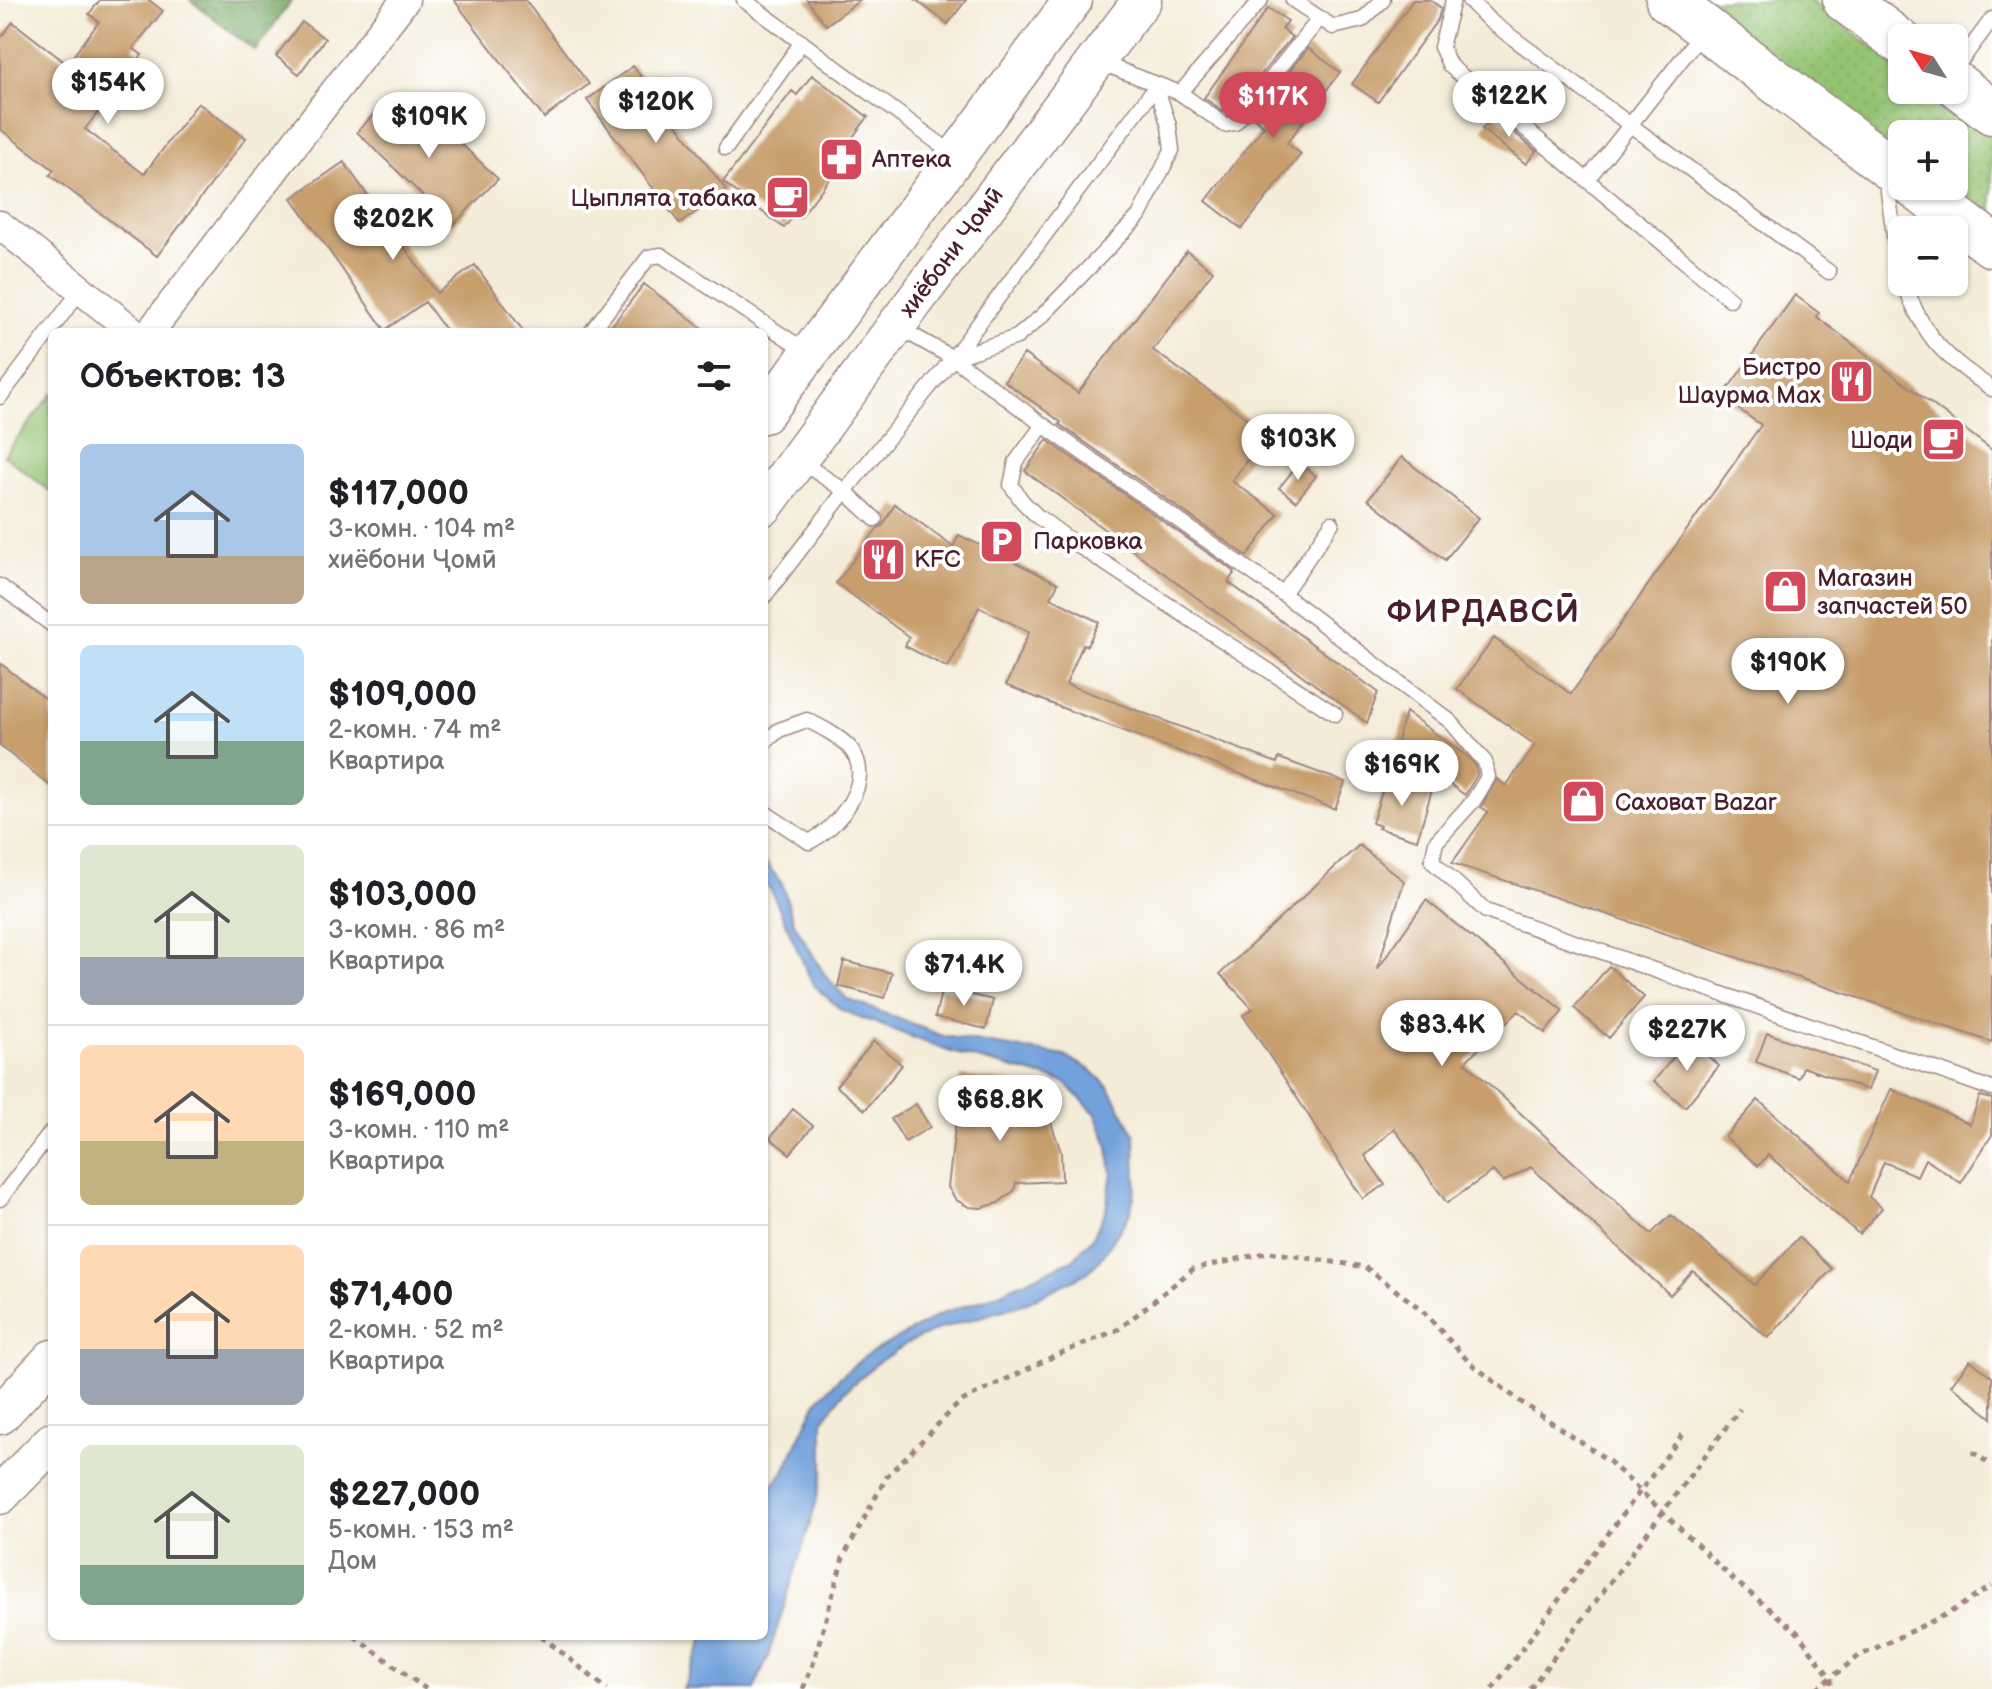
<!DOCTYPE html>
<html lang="ru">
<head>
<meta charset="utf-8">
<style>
  body { margin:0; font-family:"Balsamiq Sans",sans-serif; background:#f6f6f6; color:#202124; height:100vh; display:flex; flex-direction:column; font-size:30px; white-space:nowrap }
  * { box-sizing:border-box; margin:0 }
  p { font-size:26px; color:#757577 }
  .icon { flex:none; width:44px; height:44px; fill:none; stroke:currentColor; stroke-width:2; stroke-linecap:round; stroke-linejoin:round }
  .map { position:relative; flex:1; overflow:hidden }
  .side { position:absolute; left:48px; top:328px; width:720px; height:1312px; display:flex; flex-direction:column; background:#fff; border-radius:12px; box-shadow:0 2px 6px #0004 }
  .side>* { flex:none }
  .needle { width:52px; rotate:307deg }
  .tools { position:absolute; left:1888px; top:24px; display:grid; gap:16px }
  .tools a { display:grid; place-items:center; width:80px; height:80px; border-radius:12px; background:#fff; box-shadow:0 2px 6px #0004; font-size:40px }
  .price { position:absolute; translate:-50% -68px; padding:0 18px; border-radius:28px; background:#fff; color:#222; font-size:26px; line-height:52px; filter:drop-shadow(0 2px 4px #0008) }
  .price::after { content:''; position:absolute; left:50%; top:48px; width:24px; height:18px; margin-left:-12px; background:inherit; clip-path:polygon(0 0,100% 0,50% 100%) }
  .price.on { background:#d1495b; color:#fff }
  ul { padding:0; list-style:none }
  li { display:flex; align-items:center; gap:24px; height:200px; padding:0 32px }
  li+li { border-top:2px solid #e0e0e0 }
  li span { display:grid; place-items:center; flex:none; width:224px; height:160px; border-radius:12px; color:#555 }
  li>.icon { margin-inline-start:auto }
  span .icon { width:96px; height:96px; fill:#fffc; stroke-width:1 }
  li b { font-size:34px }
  h2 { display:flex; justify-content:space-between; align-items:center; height:96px; padding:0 32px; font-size:34px }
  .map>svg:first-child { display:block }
  .grass { fill:url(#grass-dots); stroke:#6e704e; stroke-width:2 }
  .forest { fill:url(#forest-crowns); stroke:#606447; stroke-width:2 }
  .pitch { fill:#93c271; stroke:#6e704e; stroke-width:2 }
  .water { fill:#72a1db; stroke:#5e6083; stroke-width:2 }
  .building { fill:#c79e6c }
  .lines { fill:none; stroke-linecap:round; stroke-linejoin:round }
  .service-casing { stroke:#9f8682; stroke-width:17 }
  .minor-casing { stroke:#9f8682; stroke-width:31 }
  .secondary-casing { stroke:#9f8682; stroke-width:41 }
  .trunk-casing { stroke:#9f8682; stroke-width:47 }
  .path { stroke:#9f8682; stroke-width:5; stroke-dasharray:6 6; stroke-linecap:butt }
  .service { stroke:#fff; stroke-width:14 }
  .minor { stroke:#fff; stroke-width:28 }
  .secondary { stroke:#fff; stroke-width:38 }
  .trunk { stroke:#fff; stroke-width:44 }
  .labels { text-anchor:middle; stroke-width:8; stroke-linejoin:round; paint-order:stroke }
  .poi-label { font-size:24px; fill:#4a1f2b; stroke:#fff; text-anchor:start }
  .street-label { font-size:24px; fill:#4a1f2b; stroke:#fff }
  .district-label { font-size:32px; font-weight:bold; letter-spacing:2px; fill:#4a1f2b; stroke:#fff }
</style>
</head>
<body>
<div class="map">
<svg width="1992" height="1689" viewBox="0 0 1992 1689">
  <defs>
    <pattern id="grass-dots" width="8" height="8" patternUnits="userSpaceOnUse" patternTransform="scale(2)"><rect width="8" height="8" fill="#93c271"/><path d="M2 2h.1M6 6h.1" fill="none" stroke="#80a662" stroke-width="1.8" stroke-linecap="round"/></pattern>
    <pattern id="forest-crowns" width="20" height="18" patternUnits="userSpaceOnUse" patternTransform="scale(2)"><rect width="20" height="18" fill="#76a863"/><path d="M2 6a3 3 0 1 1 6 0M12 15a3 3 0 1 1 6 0" fill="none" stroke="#638852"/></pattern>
  </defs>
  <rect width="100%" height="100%" fill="#fff"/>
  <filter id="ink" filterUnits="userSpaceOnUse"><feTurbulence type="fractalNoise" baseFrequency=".0125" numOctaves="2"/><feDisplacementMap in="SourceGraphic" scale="16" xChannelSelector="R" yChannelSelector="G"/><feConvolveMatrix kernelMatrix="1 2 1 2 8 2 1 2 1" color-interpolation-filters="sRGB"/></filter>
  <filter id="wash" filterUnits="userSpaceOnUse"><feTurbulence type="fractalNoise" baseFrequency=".006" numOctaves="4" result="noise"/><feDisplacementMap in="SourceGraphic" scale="32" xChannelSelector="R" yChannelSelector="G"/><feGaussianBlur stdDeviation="1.8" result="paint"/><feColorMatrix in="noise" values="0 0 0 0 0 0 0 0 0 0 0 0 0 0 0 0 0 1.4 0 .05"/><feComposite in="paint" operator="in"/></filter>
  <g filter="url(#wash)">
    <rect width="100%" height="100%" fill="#f4ecd8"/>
    <path class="grass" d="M 1695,0 L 1811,0 L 1902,69 L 1902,90 L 1930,90 L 1992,137 L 1992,226 L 1940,186 L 1954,186 L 1954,134 L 1902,134 L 1902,157 Z"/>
    <path class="forest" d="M 190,0 L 292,0 L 255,51 Z"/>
    <path class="pitch" d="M 52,394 L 52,493 L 4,455 Z"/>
    <path class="water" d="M 764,860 L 782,884 L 794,923 L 825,975 L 847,999 L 943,1036 L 1065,1056 L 1091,1070 L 1109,1087 L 1135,1135 L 1136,1187 L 1130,1214 L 1101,1259 L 1087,1273 L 1023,1304 L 936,1330 L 908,1343 L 877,1363 L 845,1391 L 823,1420 L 823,1472 L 814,1511 L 768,1657 L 754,1689 L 683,1689 L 705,1636 L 764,1636 L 764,1495 L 783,1473 L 817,1401 L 839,1378 L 865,1356 L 945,1312 L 983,1300 L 1074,1259 L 1093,1237 L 1106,1210 L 1112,1172 L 1107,1142 L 1096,1114 L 1064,1082 L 951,1052 L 841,1010 L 813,985 L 771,890 L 764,883 Z"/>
    <g id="blocks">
      <path class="building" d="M 100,0 L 149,0 L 163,11 L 133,48 L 142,55 L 85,129 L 144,174 L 198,103 L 246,138 L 157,256 L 50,175 L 54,170 L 0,129 L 0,39 L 13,22 L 67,64 L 99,22 L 89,14 Z
        M 454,0 L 525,0 L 589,84 L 544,118 Z
        M 807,0 L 860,0 L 826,25 Z
        M 916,0 L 966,0 L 948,24 Z
        M 1413,0 L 1430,0 L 1441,8 L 1438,19 L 1378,102 L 1352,84 Z
        M 1268,8 L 1288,21 L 1282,29 L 1292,37 L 1236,105 L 1230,101 L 1223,111 L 1204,98 Z
        M 302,22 L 325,39 L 299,74 L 276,56 Z
        M 1308,48 L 1340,72 L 1287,143 L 1301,154 L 1242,229 L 1206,201 L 1264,126 L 1253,117 Z
        M 633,66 L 726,190 L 680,224 L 587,100 Z
        M 812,75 L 868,117 L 849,142 L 854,146 L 800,218 L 795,214 L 784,228 L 723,182 L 792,91 L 797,95 Z
        M 388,99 L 416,126 L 429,113 L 498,179 L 453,225 L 357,132 Z
        M 1494,115 L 1536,151 L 1526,164 L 1482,129 Z
        M 344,162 L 437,293 L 475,265 L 524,332 L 447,332 L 425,302 L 385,330 L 292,198 Z
        M 1187,251 L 1213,271 L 1153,350 L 1267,433 L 1232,481 L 1278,514 L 1247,556 L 1059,424 L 1061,422 L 1004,381 L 1024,354 L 1078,393 Z
        M 644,284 L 707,332 L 607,332 Z
        M 1795,295 L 1819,313 L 1817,317 L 1992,450 L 1992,1042 L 1452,863 L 1488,812 L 1481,807 L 1497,779 L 1506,786 L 1535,745 L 1457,689 L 1494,638 L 1571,694 L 1761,425 L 1722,397 Z
        M 1047,440 L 1235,572 L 1228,582 L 1378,692 L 1367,723 L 1025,471 Z
        M 1402,457 L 1479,518 L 1445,560 L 1368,499 Z
        M 1299,463 L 1316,476 L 1296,501 L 1279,488 Z
        M 895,504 L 953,547 L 959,535 L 1058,583 L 1051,598 L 1099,622 L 1087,646 L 1083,644 L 1066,684 L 1277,763 L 1279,758 L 1345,782 L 1335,809 L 1057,706 L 1006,685 L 1029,632 L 979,607 L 948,668 L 905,646 L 909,637 L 836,583 L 877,529 L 883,525 Z
        M 0,663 L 52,704 L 52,787 L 0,746 Z
        M 1406,712 L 1469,758 L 1476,766 L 1477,775 L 1465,795 L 1396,745 Z
        M 1387,776 L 1432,790 L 1417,840 L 1378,828 L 1380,826 L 1372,823 Z
        M 1359,845 L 1404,881 L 1377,970 L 1426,900 L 1563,1011 L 1545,1033 L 1519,1011 L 1465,1062 L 1651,1234 L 1671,1215 L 1755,1285 L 1799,1237 L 1832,1269 L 1768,1338 L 1693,1271 L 1670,1295 L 1531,1167 L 1503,1182 L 1493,1171 L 1447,1203 L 1394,1128 L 1365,1156 L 1385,1185 L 1363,1199 L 1243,1015 L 1253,1009 L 1220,974 Z
        M 844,961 L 892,973 L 885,998 L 838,986 Z
        M 1609,966 L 1644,997 L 1609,1038 L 1574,1008 Z
        M 942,988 L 993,1000 L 986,1029 L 935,1017 Z
        M 1767,1033 L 1875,1071 L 1868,1090 L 1803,1067 L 1799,1078 L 1756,1062 Z
        M 1688,1039 L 1719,1066 L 1685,1107 L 1654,1081 Z
        M 874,1041 L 902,1065 L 865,1110 L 836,1086 Z
        M 961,1076 L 1010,1082 L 1044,1102 L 1061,1152 L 1062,1181 L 1016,1183 L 1014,1191 L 998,1203 L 981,1208 L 969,1207 L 956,1200 L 948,1187 Z
        M 1891,1089 L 1970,1124 L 1980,1096 L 1992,1099 L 1992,1135 L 1961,1183 L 1925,1159 L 1917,1176 L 1884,1162 L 1869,1197 L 1882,1208 L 1859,1234 L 1768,1155 L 1758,1166 L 1725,1137 L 1758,1100 L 1850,1181 Z
        M 916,1104 L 930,1127 L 905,1142 L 891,1119 Z
        M 793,1109 L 813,1126 L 790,1154 L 770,1138 Z
        M 1970,1360 L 1992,1377 L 1992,1418 L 1951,1385 Z"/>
    </g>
  </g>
  <g filter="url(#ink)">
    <use href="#blocks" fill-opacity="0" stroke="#9f8682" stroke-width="2"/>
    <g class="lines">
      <defs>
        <path id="service" d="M 744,0 L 956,156
          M 1293,0 L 1333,27 L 1362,20 L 1383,0
          M 1453,0 L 1441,47 L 1450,66 L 1730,299
          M 1469,0 L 1490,21 L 1829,272
          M 1096,61 L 1180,93 L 1261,0
          M 1954,70 L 1992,19
          M 1180,93 L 1225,125 L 1235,123 L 1320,18
          M 726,148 L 802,42
          M 1886,177 L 1898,265 L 1902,276
          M 1587,180 L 1703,32
          M 1904,282 C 1924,340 1944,355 1992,389
          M 896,326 L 953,358 L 1043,425 L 1283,594 L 1451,722 L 1485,762 L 1488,777 L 1474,800 L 1436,842 L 1432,861 L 1486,911 L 1992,1089
          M 591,332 L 649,257 L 661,255 L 809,353
          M 953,358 L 1017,337 L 1043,315 L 1139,216 L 1172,150 L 1169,126 L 1156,86
          M 0,397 L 80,291
          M 1043,425 L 1016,462 L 1011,485 L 1022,501 L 1037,516 L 1071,541 L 1335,714
          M 800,461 L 845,491 L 875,519
          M 0,586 L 52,625
          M 1283,594 L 1332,523
          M 764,597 L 845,491 L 953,358 L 1156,86
          M 764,743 L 779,730 L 807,720 C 821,727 839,736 850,748 C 877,780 838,828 809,842 L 764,812
          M 0,1199 L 52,1131"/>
        <path id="minor" d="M 0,225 L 134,332
          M 150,332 L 405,0"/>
        <path id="secondary" d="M 764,414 L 1073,0
          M 764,506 L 896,326 L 1142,0
          M 0,1415 L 52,1359
          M 0,1495 L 52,1442"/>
        <path id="trunk" d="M 1668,0 L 1902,177
          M 1845,0 L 1902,43
          M 1954,83 L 1992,112
          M 1914,186 L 1992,245"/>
      </defs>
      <use href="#service" class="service-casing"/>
      <use href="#minor" class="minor-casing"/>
      <use href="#secondary" class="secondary-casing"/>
      <use href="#trunk" class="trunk-casing"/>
      <path class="path" d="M 1972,1452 L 1992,1465
        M 354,1636 L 426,1689
        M 541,1636 L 607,1689
        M 803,1689 L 813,1664 L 843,1558 L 887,1476 L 960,1402 L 1052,1357 L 1119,1329 L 1193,1269 L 1270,1252 L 1365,1267 L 1422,1310 L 1469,1362 L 1521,1402 L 1609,1461 L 1733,1579 L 1797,1632 L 1831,1678 L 1831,1689
        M 1492,1689 L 1686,1430
        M 1530,1689 L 1740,1409
        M 1816,1689 L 1859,1656 L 1949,1613 L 1992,1586"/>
      <use href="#service" class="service"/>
      <use href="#minor" class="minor"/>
      <use href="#secondary" class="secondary"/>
      <use href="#trunk" class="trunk"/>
    </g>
  </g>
  <defs>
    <symbol id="pharmacy-square" viewBox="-11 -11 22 22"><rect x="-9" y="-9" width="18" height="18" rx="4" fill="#d1495b" stroke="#fff"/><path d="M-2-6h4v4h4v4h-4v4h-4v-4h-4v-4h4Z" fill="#fff"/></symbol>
    <symbol id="cafe-square" viewBox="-11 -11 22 22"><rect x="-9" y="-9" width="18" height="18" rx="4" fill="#d1495b" stroke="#fff"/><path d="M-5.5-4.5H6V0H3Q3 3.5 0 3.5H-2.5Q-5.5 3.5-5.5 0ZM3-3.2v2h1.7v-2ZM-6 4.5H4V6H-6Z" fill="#fff"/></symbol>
    <symbol id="restaurant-square" viewBox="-11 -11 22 22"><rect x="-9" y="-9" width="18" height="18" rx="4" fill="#d1495b" stroke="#fff"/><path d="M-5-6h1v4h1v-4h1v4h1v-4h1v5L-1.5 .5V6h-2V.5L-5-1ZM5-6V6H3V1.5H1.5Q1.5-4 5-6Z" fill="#fff"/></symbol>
    <symbol id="parking-square" viewBox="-11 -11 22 22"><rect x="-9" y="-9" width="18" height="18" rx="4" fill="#d1495b" stroke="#fff"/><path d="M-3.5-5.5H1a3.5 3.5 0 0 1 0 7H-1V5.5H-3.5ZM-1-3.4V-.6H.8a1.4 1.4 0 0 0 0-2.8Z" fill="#fff"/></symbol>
    <symbol id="shop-square" viewBox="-11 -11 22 22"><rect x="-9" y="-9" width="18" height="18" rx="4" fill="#d1495b" stroke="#fff"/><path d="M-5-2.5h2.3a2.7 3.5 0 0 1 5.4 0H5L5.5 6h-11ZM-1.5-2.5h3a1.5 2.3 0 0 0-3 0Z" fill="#fff"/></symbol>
  </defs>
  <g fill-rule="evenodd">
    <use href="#pharmacy-square" x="816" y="134" width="51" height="51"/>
    <use href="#cafe-square" x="762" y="172" width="51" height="51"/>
    <use href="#restaurant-square" x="1826" y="356" width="51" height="51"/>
    <use href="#cafe-square" x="1918" y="414" width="51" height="51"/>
    <use href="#parking-square" x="976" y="516" width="51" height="51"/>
    <use href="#restaurant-square" x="858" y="534" width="51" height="51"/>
    <use href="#shop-square" x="1760" y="566" width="51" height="51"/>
    <use href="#shop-square" x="1558" y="776" width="51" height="51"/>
  </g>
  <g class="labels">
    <g class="poi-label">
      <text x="872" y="167">Аптека</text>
      <text x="757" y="206" text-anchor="end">Цыплята табака</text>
      <text x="1821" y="375" text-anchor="end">Бистро<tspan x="1821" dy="28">Шаурма Мax</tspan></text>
      <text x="1913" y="448" text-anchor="end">Шоди</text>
      <text x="1033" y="549">Парковка</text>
      <text x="914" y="567">KFC</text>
      <text x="1817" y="586">Магазин<tspan x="1817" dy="28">запчастей 50</tspan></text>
      <text x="1615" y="810">Саховат Bazar</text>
    </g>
    <g class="street-label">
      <text transform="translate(951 252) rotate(-53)" y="8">хиёбони Ҷомӣ</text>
    </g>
    <g class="district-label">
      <text x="1484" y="622">ФИРДАВСӢ</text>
    </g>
  </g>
</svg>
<div class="tools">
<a><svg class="needle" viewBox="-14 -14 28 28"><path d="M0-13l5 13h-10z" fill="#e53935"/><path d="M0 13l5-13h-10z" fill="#757577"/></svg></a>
<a>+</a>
<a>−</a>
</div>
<b class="price" style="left:108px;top:126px">$154K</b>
<b class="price" style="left:1509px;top:139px">$122K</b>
<b class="price on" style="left:1273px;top:140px">$117K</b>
<b class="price" style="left:656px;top:145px">$120K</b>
<b class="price" style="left:429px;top:160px">$109K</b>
<b class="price" style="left:393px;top:262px">$202K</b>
<b class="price" style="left:1298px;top:482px">$103K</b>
<b class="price" style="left:1788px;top:706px">$190K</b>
<b class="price" style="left:1402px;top:808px">$169K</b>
<b class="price" style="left:964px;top:1008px">$71.4K</b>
<b class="price" style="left:1442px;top:1068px">$83.4K</b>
<b class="price" style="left:1687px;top:1073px">$227K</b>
<b class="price" style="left:1000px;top:1143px">$68.8K</b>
<section class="side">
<h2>Объектов: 13<svg class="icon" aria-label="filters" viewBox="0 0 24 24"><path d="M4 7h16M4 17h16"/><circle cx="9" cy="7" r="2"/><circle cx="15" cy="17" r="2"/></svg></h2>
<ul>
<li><span style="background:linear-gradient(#a9c7e8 70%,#b9a48a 0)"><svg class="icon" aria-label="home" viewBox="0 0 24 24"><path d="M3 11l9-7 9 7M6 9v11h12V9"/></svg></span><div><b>$117,000</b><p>3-комн. · 104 m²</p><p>хиёбони Ҷомӣ</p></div></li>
<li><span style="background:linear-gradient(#bfe0f5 60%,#7fa58c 0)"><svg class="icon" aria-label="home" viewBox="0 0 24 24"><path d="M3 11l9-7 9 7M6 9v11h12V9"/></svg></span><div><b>$109,000</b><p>2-комн. · 74 m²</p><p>Квартира</p></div></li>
<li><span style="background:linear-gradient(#dfe7d0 70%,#9aa5b1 0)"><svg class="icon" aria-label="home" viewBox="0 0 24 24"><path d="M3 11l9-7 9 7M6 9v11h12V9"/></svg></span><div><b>$103,000</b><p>3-комн. · 86 m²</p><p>Квартира</p></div></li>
<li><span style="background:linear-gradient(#ffd9b3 60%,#c2b280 0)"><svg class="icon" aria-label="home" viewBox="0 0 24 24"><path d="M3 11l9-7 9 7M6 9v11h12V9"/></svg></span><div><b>$169,000</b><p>3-комн. · 110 m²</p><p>Квартира</p></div></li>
<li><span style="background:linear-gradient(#ffd9b3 65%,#9aa5b1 0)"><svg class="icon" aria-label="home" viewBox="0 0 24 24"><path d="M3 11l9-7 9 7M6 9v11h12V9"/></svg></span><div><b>$71,400</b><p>2-комн. · 52 m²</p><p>Квартира</p></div></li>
<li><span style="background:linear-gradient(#dfe7d0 75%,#7fa58c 0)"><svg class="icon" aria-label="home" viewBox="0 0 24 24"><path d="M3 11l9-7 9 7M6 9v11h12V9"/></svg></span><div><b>$227,000</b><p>5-комн. · 153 m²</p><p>Дом</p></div></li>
</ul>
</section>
</div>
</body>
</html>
